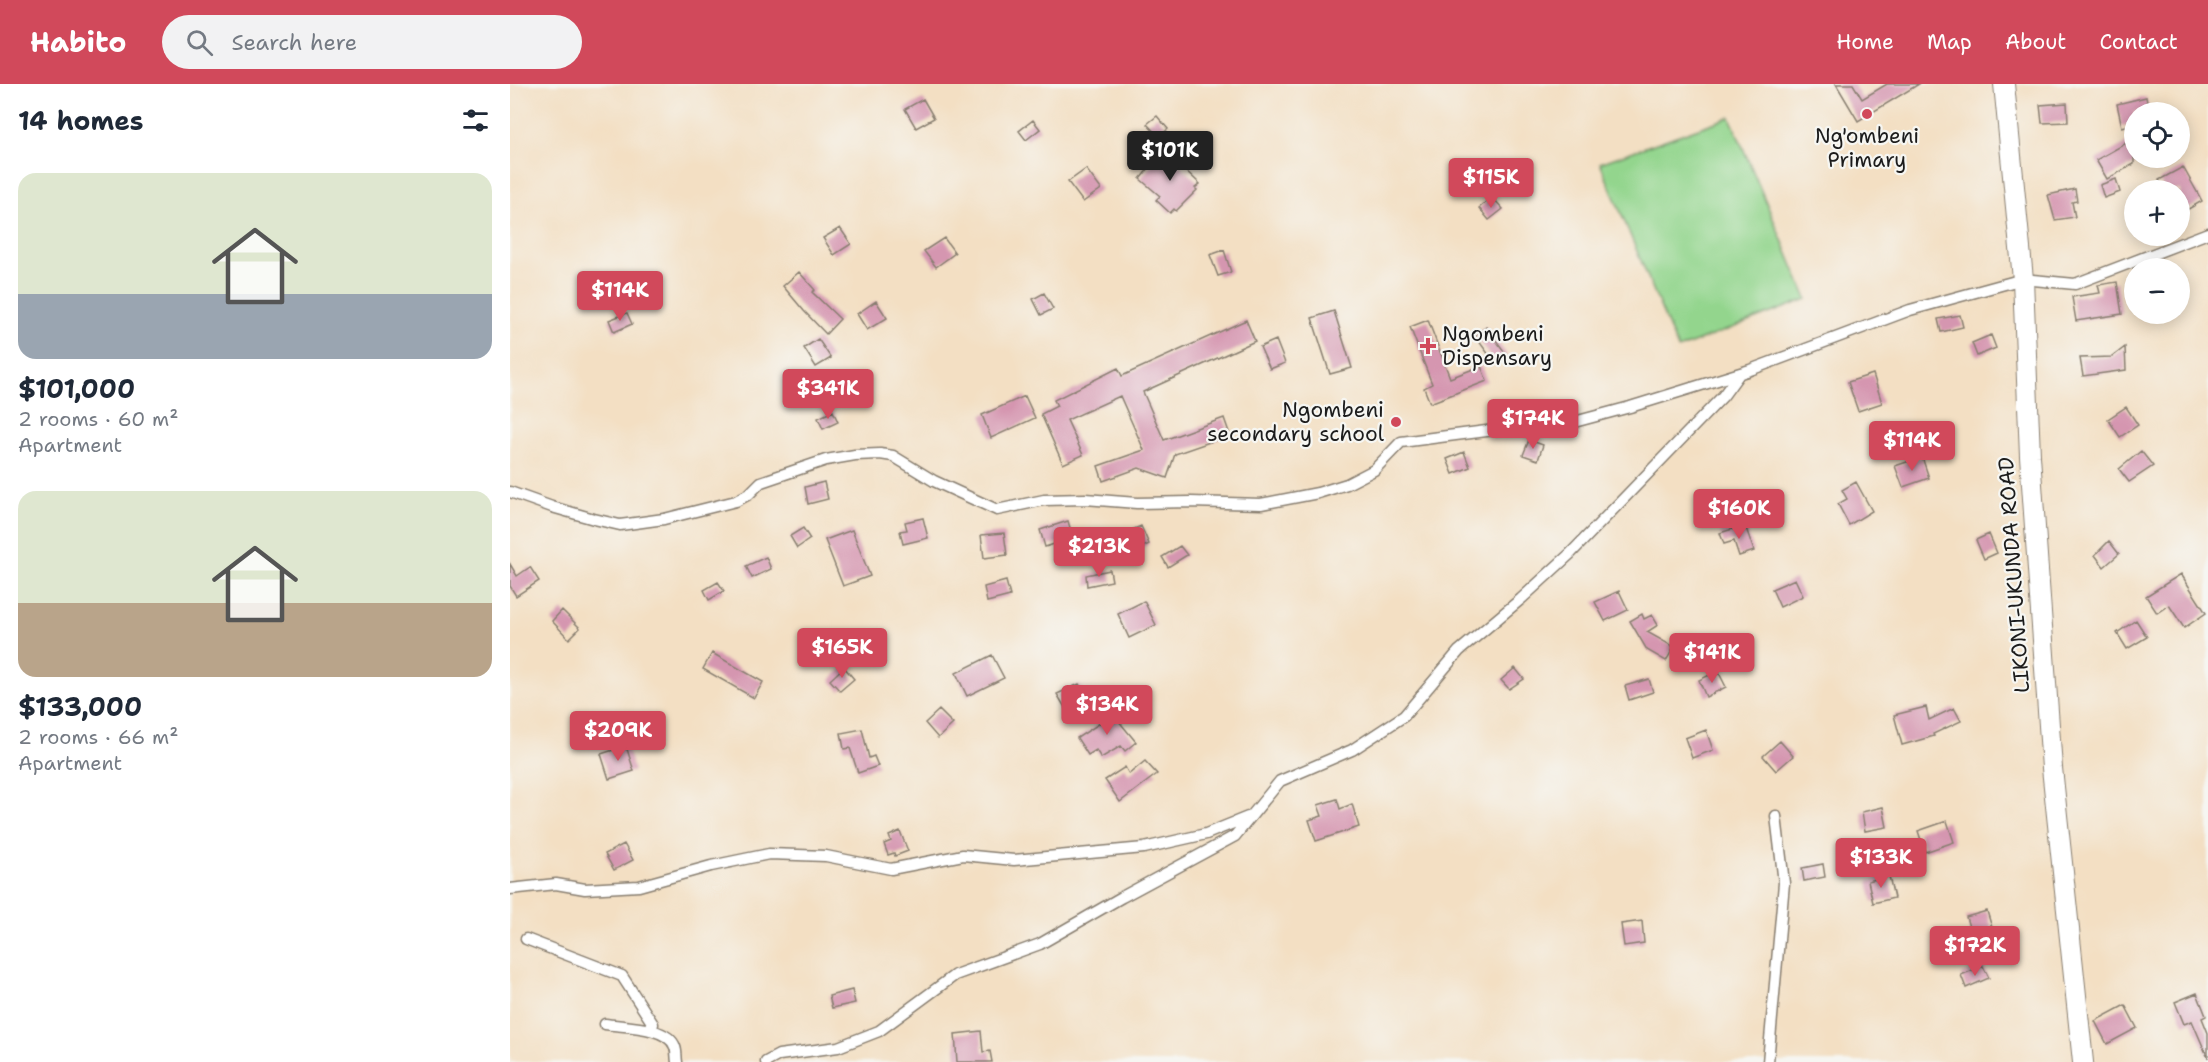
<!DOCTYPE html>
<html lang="en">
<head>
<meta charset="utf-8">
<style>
  body { margin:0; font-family:"Shantell Sans",sans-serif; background:#f2f2f3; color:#1f2937; height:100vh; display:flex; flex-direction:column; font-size:22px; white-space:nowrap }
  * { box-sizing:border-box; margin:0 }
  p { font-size:20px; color:#747a83 }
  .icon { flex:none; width:33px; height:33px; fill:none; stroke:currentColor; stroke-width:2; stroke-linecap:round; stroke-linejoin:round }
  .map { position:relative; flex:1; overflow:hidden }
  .panel { display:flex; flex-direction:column; background:#fff; width:510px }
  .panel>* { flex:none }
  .buttons { position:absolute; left:1614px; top:18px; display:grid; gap:12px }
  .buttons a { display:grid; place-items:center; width:66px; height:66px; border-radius:50%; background:#fff; box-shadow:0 3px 15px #0003; font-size:30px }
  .price { position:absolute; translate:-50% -51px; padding:0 14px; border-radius:6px; background:#d1495b; color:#fff; font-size:20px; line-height:39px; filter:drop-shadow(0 2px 3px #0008) }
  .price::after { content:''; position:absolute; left:50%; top:36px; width:18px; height:14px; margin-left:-9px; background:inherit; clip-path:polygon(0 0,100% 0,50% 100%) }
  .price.selected { background:#222; color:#fff }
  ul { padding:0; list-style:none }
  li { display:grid; align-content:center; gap:12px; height:318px; padding:0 18px }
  li span { display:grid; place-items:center; height:186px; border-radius:18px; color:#555 }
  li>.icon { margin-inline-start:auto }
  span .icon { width:108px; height:108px; fill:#fffc; stroke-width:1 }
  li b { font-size:26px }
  h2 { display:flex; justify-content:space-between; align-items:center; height:72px; padding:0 18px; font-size:26px }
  header { display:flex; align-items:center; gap:36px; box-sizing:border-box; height:84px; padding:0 30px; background:#d1495b; color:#fff }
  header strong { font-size:28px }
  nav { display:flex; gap:33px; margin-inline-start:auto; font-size:21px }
  .search { width:420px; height:54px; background:#f2f2f3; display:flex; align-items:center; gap:15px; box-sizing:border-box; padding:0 21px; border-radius:33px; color:#747a83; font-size:22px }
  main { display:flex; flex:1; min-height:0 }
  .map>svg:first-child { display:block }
  .green { fill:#93d58d; stroke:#587854; stroke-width:1.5 }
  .building { fill:#d596b0 }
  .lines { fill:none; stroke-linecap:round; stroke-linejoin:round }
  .street-casing { stroke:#887e70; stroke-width:13 }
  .highway-casing { stroke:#887e70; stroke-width:22 }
  .street { stroke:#fff; stroke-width:10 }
  .highway { stroke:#fff; stroke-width:20 }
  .poi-dot { fill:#d1495b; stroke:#f6f6f2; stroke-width:2 }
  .labels { text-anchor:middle; stroke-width:4.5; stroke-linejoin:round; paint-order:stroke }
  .poi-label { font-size:21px; fill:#1c1c1c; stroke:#f6f6f2 }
  .street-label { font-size:21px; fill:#1c1c1c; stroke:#f6f6f2 }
</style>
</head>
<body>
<header>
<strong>Habito</strong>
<div class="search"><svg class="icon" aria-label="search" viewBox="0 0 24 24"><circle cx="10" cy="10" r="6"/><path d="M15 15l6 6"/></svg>Search here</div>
<nav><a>Home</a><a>Map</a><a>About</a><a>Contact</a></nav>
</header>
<main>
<section class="panel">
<h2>14 homes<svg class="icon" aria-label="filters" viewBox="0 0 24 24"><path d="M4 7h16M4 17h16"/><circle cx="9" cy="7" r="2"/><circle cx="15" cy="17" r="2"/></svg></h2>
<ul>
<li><span style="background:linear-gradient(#dfe7d0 65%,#9aa5b1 0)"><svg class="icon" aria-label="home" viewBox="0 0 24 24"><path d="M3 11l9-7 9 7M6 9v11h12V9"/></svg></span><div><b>$101,000</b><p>2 rooms · 60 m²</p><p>Apartment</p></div></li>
<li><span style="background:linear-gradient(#dfe7d0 60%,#b9a48a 0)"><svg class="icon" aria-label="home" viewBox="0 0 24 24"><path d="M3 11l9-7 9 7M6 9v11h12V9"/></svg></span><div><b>$133,000</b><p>2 rooms · 66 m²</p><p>Apartment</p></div></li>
</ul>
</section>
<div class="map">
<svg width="1698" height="978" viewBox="0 0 1698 978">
  <rect width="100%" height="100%" fill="#f6f6f2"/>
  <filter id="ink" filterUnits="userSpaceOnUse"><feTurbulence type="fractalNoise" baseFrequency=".0167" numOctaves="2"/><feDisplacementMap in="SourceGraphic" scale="12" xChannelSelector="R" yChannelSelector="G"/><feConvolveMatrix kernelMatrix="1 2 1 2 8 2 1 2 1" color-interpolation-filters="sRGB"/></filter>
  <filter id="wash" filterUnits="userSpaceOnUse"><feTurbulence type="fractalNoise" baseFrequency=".008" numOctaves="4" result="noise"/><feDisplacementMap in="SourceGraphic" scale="24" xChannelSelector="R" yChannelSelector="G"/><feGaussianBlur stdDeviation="1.35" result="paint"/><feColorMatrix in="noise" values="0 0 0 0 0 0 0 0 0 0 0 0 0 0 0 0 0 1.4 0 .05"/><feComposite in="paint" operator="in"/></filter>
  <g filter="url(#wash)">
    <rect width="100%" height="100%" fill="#f3dfc3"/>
    <path class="green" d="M 1220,33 L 1297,215 L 1168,265 L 1090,79 Z"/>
    <g id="blocks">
      <path class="building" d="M 1326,0 L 1343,0 L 1352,15 L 1377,0 L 1409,0 L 1348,37 Z
        M 1636,13 L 1639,28 L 1624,28 L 1624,40 L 1612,43 L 1607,20 Z
        M 413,15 L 424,34 L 406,44 L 395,25 Z
        M 1557,19 L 1558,38 L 1532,39 L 1530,21 Z
        M 647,32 L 658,45 L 649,53 L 637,40 Z
        M 523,36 L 530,45 L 516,56 L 509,47 Z
        M 1620,57 L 1624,65 L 1624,80 L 1597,95 L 1586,76 Z
        M 654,66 L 690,100 L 685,104 L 687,106 L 666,127 L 664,125 L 660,129 L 646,116 L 650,112 L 630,95 Z
        M 1673,83 L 1692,117 L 1670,130 L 1670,106 L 1655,106 L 1649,96 Z
        M 576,85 L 591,105 L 573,118 L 558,98 Z
        M 1606,95 L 1610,108 L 1594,114 L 1590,101 Z
        M 1565,105 L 1567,117 L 1562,118 L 1565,133 L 1545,136 L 1538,111 Z
        M 982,113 L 993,125 L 979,136 L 969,124 Z
        M 330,144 L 341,160 L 324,171 L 313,154 Z
        M 434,154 L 445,169 L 426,183 L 414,167 Z
        M 714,166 L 721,188 L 708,192 L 700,171 Z
        M 289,188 L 305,206 L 302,208 L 330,235 L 316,250 L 294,227 L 273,202 Z
        M 1607,198 L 1612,230 L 1566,237 L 1562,213 L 1590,209 L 1588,201 Z
        M 534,209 L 543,225 L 531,231 L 523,215 Z
        M 366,217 L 377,234 L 357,246 L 347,230 Z
        M 824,227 L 842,284 L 820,290 L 802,234 Z
        M 117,229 L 122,240 L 104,248 L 99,236 Z
        M 1450,231 L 1453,243 L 1431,248 L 1428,235 Z
        M 736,236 L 745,257 L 633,308 L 654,356 L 714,334 L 720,351 L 665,370 L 657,394 L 629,384 L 593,397 L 588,382 L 634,366 L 610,312 L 557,336 L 573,371 L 553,380 L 531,330 L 547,322 L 544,316 L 608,284 L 612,292 Z
        M 918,236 L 940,294 L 971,282 L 977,297 L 920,319 L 914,304 L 922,300 L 900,243 Z
        M 976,243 L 997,271 L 985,279 L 965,252 Z
        M 1481,251 L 1486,264 L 1467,272 L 1462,259 Z
        M 308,255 L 321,274 L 306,283 L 294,264 Z
        M 766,256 L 775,279 L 760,285 L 750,263 Z
        M 1615,263 L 1616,286 L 1573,292 L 1570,274 L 1602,273 Z
        M 1363,290 L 1372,319 L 1348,327 L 1338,298 Z
        M 515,312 L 525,334 L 481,354 L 472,331 Z
        M 1616,323 L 1628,341 L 1610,353 L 1598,335 Z
        M 323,327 L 328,338 L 313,345 L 308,334 Z
        M 1019,356 L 1033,361 L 1028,376 L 1013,371 Z
        M 1631,367 L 1643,382 L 1619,398 L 1609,385 Z
        M 954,368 L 960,383 L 943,390 L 937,375 Z
        M 1412,373 L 1419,394 L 1393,403 L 1385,382 Z
        M 314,398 L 318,415 L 298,420 L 295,403 Z
        M 1346,398 L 1362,427 L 1339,441 L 1328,420 L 1337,415 L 1332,406 Z
        M 413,434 L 418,454 L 393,460 L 390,447 L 397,446 L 395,438 Z
        M 558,437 L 563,454 L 535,463 L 530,446 Z
        M 1235,441 L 1244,467 L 1229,472 L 1224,457 L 1214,460 L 1210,449 Z
        M 631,442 L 639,460 L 621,468 L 613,450 Z
        M 293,444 L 300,455 L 287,464 L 280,452 Z
        M 342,446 L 360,492 L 333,502 L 315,456 Z
        M 494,449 L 497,471 L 474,474 L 471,451 Z
        M 1479,450 L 1487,469 L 1474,475 L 1466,456 Z
        M 1599,457 L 1609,470 L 1594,483 L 1585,471 Z
        M 670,462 L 677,471 L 658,483 L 652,473 Z
        M 256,473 L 261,485 L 242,494 L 236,482 Z
        M 0,480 L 7,492 L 20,483 L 29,497 L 6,512 L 0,502 Z
        M 600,486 L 602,497 L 577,502 L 576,491 Z
        M 1671,490 L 1696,529 L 1674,544 L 1659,521 L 1647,529 L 1636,512 Z
        M 1285,495 L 1293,512 L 1270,523 L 1262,505 Z
        M 496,497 L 500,512 L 477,518 L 474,503 Z
        M 208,498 L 214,507 L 199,516 L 194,506 Z
        M 1109,507 L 1118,526 L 1095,537 L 1085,518 Z
        M 634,517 L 646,541 L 619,554 L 608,530 Z
        M 52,526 L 70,544 L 59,555 L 42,537 Z
        M 1132,530 L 1134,535 L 1142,531 L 1148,541 L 1137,548 L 1164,563 L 1156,577 L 1137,566 L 1120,537 Z
        M 1626,536 L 1637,553 L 1617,565 L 1607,549 Z
        M 202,569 L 253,598 L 244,614 L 193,585 Z
        M 482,571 L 494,594 L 457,612 L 446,589 Z
        M 334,583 L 344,595 L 330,607 L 320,596 Z
        M 1005,584 L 1014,595 L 999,605 L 991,596 Z
        M 1208,587 L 1216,603 L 1196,613 L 1189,596 Z
        M 1139,595 L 1143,608 L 1119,616 L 1115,602 Z
        M 569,600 L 578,615 L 557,627 L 547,610 Z
        M 1416,623 L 1419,636 L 1444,624 L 1451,637 L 1423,650 L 1424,652 L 1392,661 L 1384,631 Z
        M 604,624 L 610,633 L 607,635 L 626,658 L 615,667 L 611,662 L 591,674 L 586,666 L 578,671 L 567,654 L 592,638 L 590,635 Z
        M 429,626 L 443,640 L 428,654 L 415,639 Z
        M 352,645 L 359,674 L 364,672 L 368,682 L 348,689 L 340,664 L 334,665 L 331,649 Z
        M 1196,646 L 1203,666 L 1182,674 L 1175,654 Z
        M 1270,657 L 1283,672 L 1266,687 L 1253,672 Z
        M 116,662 L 124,687 L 99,695 L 91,670 Z
        M 635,677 L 647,690 L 610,718 L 595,696 L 615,683 L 619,690 Z
        M 827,715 L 830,725 L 842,720 L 849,743 L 806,757 L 799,736 L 812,732 L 808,721 Z
        M 1373,723 L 1377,743 L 1355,747 L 1352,728 Z
        M 1437,737 L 1444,758 L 1415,768 L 1408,747 Z
        M 390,747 L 398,767 L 385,772 L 384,769 L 378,771 L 374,760 L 381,757 L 379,752 Z
        M 114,760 L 123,776 L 104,786 L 95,770 Z
        M 1313,780 L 1315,793 L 1294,797 L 1292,784 Z
        M 1379,792 L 1384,814 L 1363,819 L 1358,797 Z
        M 1477,827 L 1483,847 L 1462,853 L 1456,833 Z
        M 1132,837 L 1134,859 L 1114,862 L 1111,840 Z
        M 1473,882 L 1479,894 L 1456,904 L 1451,891 Z
        M 342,906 L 345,919 L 322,924 L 319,912 Z
        M 1687,909 L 1696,932 L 1692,934 L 1698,949 L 1698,974 L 1682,937 L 1674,940 L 1665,918 Z
        M 1615,921 L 1627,944 L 1597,960 L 1585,937 Z
        M 471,947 L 473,968 L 480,967 L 482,978 L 447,978 L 445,950 Z"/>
    </g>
  </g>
  <g filter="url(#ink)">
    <use href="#blocks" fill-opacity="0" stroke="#887e70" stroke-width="1.5"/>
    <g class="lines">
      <defs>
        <path id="street" d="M 0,408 L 42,423 L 84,435 L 110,441 L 125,439 L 154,435 L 226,417 L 239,410 L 251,398 L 316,376 L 345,371 L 370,370 L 383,372 L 424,397 L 487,426 L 534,416 L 575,415 L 627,419 L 681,418 L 751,420 L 808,409 L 837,400 L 864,386 L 891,358 L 992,345 L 1053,341 L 1120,323 L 1240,286 L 1400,226 L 1513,195 L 1565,200 L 1698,149
          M 0,805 L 46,800 L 75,805 L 129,802 L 201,782 L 259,770 L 316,772 L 381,785 L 453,771 L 504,776 L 634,764 L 696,750 L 738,733
          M 16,855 L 112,892 L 143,940 L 141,946
          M 95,940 C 114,943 158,942 165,963 C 167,968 166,974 167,978
          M 256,978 L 269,971 L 328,963 L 369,947 L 445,891 L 530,860 L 612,813 L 725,752 L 770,697 L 842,666 L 894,632 L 949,567 L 1011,515 L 1060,470 L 1213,312 L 1229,290
          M 1258,978 L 1274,799 L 1266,732"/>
        <path id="highway" d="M 1494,0 L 1513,195 L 1520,372 L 1542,684 L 1573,978"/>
      </defs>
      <use href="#street" class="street-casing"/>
      <use href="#highway" class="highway-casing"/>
      <use href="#street" class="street"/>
      <use href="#highway" class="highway"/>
    </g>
  </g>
  <g class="poi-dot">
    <circle cx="1357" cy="30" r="6"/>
    <path d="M915 253h6v6h6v6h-6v6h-6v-6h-6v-6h6z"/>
    <circle cx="886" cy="338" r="6"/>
  </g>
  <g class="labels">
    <g class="poi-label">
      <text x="1357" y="59">Ng'ombeni<tspan x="1357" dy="24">Primary</tspan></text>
      <text x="932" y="257" text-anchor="start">Ngombeni<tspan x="932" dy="24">Dispensary</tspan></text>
      <text x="874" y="333" text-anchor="end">Ngombeni<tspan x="874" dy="24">secondary school</tspan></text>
    </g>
    <g class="street-label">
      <text transform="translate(1504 491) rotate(-94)" y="7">LIKONI-UKUNDA ROAD</text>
    </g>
  </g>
</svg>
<div class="buttons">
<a><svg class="icon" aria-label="locate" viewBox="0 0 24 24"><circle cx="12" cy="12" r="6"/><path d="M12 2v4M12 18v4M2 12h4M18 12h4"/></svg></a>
<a>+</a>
<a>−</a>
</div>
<b class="price selected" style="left:660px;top:98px">$101K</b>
<b class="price" style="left:981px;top:125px">$115K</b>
<b class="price" style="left:110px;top:238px">$114K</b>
<b class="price" style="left:318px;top:336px">$341K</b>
<b class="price" style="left:1023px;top:366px">$174K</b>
<b class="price" style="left:1402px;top:388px">$114K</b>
<b class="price" style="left:1229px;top:456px">$160K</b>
<b class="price" style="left:589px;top:494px">$213K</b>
<b class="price" style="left:332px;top:595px">$165K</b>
<b class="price" style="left:1202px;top:600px">$141K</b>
<b class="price" style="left:597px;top:652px">$134K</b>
<b class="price" style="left:108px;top:678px">$209K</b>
<b class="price" style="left:1371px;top:805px">$133K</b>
<b class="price" style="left:1465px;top:893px">$172K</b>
</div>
</main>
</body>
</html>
